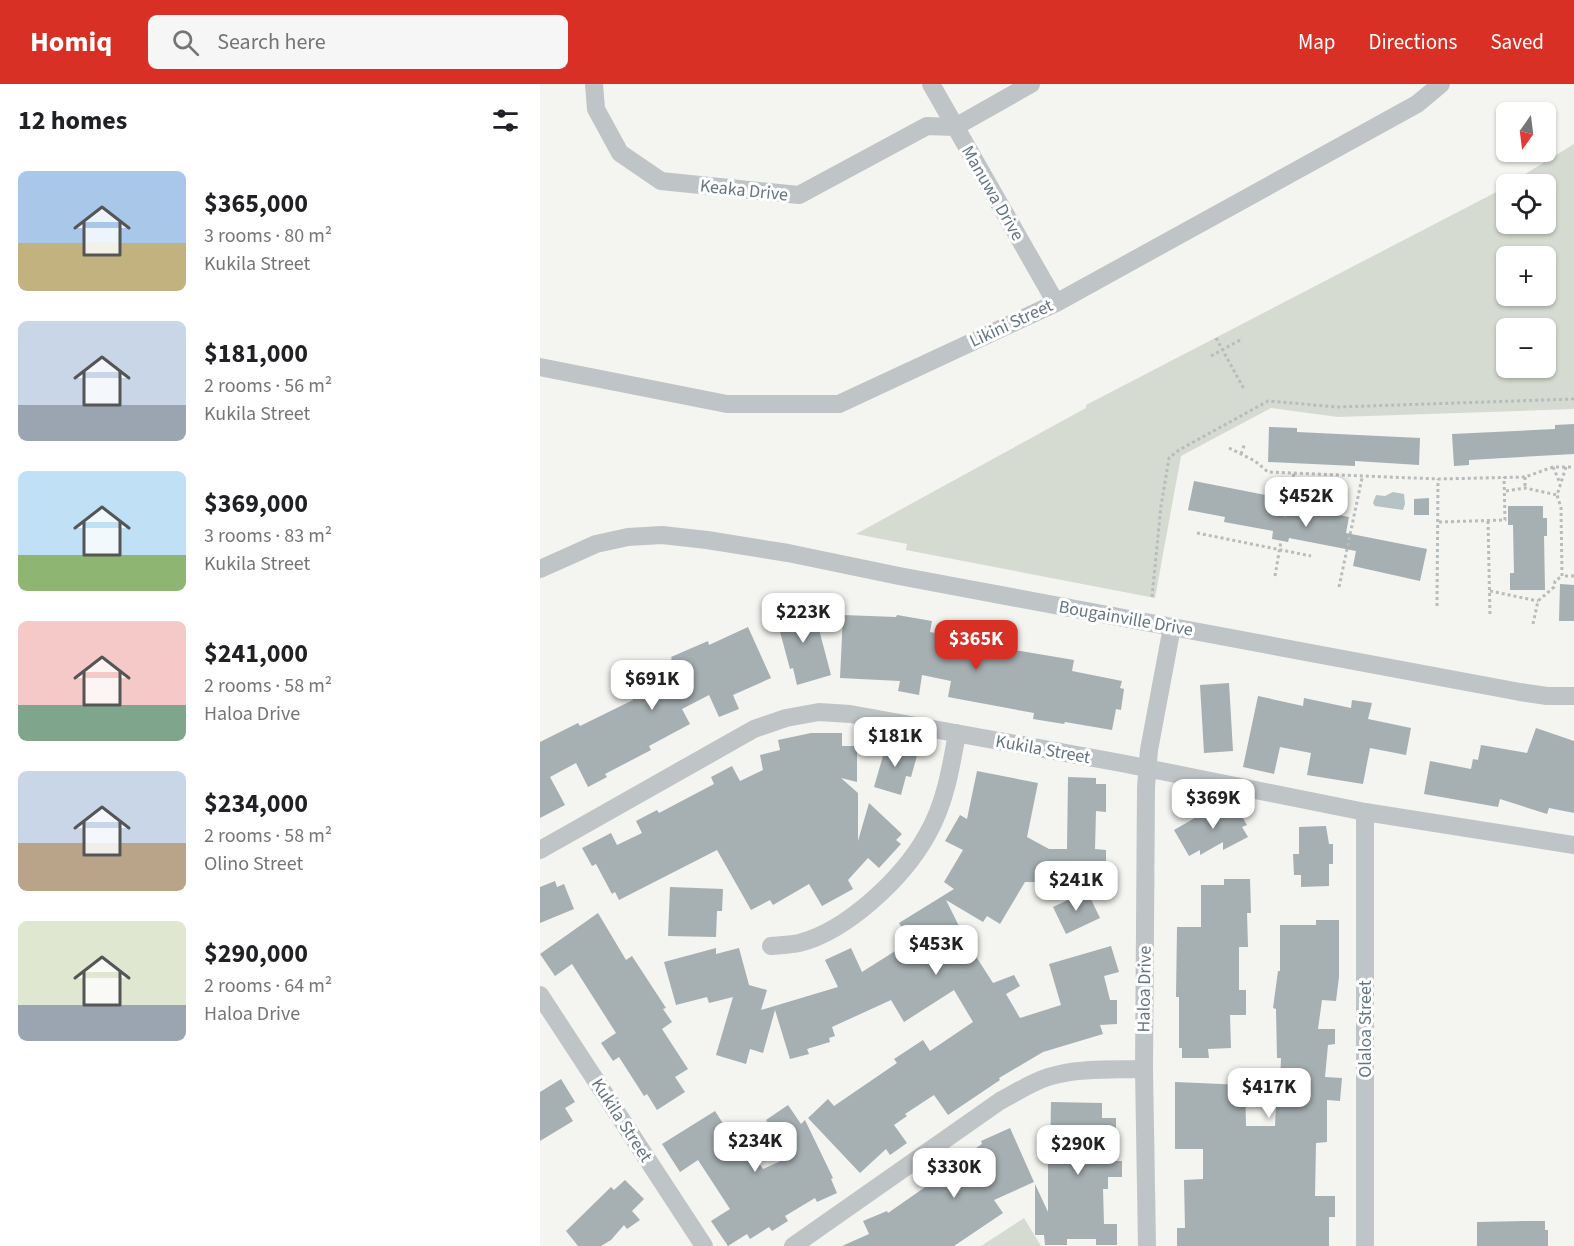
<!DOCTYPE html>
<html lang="en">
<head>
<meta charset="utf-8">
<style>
  body { margin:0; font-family:"Source Sans 3",sans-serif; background:#f6f6f6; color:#202124; height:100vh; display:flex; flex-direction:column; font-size:22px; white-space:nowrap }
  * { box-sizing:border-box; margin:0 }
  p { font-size:20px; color:#757577 }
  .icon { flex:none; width:33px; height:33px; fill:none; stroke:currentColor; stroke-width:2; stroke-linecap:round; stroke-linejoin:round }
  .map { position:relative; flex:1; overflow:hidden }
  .details { display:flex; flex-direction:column; background:#fff; width:540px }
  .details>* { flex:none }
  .needle { width:39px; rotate:194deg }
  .controls { position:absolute; left:956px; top:18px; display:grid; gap:12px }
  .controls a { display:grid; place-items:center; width:60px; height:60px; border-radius:9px; background:#fff; box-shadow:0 2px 4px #0004; font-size:30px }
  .price { position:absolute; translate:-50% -51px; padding:0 14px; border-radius:12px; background:#fff; color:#222; font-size:20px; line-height:39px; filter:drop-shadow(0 2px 3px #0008) }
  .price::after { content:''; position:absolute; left:50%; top:36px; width:18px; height:14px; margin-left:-9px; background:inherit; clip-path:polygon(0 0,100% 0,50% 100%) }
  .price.current { background:#d93025; color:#fff }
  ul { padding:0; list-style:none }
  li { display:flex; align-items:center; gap:18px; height:150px; padding:0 18px }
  li span { display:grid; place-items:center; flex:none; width:168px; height:120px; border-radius:9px; color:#555 }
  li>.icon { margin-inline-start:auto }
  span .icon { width:72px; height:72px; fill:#fffc; stroke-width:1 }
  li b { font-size:26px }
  h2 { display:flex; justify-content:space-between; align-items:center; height:72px; padding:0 18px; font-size:26px }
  header { display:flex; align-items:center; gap:36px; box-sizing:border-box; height:84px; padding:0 30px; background:#d93025; color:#fff }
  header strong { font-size:28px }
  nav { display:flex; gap:33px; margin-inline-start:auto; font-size:21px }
  .search { width:420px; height:54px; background:#f6f6f6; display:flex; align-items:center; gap:15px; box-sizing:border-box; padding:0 21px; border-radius:9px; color:#757577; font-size:22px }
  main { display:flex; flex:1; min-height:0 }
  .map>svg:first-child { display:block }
  .green { fill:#d6dbd1; fill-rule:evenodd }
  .water { fill:#b5c3c5 }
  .building { fill:#a6afb2 }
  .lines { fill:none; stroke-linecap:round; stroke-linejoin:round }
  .path { stroke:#b9bcbd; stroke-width:3; stroke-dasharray:3 3; stroke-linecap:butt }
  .minor { stroke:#bfc4c6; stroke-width:18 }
  .labels { text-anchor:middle; stroke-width:6; stroke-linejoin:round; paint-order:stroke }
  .street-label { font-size:18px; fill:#647780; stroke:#fff }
</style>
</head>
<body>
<header>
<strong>Homiq</strong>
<div class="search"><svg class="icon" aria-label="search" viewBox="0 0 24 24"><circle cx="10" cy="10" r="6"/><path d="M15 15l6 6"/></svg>Search here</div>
<nav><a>Map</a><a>Directions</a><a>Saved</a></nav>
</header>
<main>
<section class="details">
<h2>12 homes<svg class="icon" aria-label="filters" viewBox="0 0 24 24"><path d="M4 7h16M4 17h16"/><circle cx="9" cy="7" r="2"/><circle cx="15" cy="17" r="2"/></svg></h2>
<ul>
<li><span style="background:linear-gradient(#a9c7e8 60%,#c2b280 0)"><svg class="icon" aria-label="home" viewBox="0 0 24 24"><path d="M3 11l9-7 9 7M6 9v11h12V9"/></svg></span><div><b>$365,000</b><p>3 rooms · 80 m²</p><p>Kukila Street</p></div></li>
<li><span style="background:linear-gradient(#c9d6e8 70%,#9aa5b1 0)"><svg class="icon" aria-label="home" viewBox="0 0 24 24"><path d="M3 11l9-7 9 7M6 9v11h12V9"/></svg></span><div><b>$181,000</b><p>2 rooms · 56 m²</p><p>Kukila Street</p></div></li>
<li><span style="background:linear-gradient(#bfe0f5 70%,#8fb573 0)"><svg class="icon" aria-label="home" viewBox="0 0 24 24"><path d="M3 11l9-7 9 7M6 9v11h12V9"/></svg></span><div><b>$369,000</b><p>3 rooms · 83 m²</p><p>Kukila Street</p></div></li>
<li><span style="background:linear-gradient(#f6c9c9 70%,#7fa58c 0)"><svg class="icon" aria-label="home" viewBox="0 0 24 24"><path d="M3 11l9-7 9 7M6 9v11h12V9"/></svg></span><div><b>$241,000</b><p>2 rooms · 58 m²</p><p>Haloa Drive</p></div></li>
<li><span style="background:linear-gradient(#c9d6e8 60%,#b9a48a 0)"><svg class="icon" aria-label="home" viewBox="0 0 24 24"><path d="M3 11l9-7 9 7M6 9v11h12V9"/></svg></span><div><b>$234,000</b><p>2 rooms · 58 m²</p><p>Olino Street</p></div></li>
<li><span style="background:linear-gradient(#dfe7d0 70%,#9aa5b1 0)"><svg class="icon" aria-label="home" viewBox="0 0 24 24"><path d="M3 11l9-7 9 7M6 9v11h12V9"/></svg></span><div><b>$290,000</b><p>2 rooms · 64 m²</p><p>Haloa Drive</p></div></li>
</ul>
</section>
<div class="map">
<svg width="1034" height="1162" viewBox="0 0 1034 1162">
  <rect width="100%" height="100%" fill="#f4f4f0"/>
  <path class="green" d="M 1034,60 L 1034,325 L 798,333 L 731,324 L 641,372 L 615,514 L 366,466 L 367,460 L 316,450 L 546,324 L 546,321 L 966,103 L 966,140 L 1005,140 L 1005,100 L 969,100 ZM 966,172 L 1005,172 L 1005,212 L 966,212 ZM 966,244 L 1005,244 L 1005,284 L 966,284 Z
    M 484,1134 L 501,1162 L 441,1162 Z"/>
  <path class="water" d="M 853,408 L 864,410 L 865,420 L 863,426 L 835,422 L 833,419 L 836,411 L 845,412 Z"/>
  <path class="building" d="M 1034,340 L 1034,370 L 929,376 L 929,381 L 914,382 L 912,350 L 1015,345 L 1015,341 Z
    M 729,343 L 757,344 L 757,348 L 880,354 L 879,381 L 815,377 L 815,382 L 728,378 Z
    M 654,397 L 741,414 L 740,419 L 809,433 L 806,449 L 887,465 L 880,497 L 813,482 L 816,467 L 749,454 L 748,458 L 732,455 L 733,447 L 684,438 L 685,433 L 648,426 Z
    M 889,414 L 889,431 L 874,431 L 874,415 Z
    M 968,422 L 1003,422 L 1003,434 L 1007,434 L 1007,452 L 1004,452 L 1005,506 L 970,506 L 970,489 L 974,489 L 973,441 L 968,441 Z
    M 1020,500 L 1034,501 L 1034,537 L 1019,537 Z
    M 272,519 L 291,591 L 257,601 L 253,584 L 250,585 L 235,529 Z
    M 303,531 L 356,533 L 357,531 L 392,537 L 390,548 L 439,557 L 438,560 L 534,576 L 532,587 L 582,597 L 580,604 L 584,605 L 581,626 L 576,625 L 572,646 L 525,638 L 524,640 L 493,635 L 494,629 L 408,613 L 411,597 L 382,591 L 379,611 L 358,607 L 360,597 L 300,594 Z
    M 208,543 L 231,594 L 193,611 L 199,625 L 179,633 L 169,611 L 142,625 L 150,640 L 109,662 L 111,666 L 65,690 L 67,693 L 48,703 L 36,679 L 10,693 L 25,721 L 0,734 L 0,658 L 38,639 L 40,642 L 93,616 L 85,599 L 132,575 L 131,573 L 168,557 L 169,561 Z
    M 689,599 L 693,667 L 664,669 L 660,601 Z
    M 718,612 L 763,622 L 764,614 L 811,624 L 812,616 L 832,619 L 828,635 L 871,644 L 866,671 L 830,664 L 823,700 L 767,691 L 771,669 L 740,663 L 734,690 L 703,683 Z
    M 996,644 L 1034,657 L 1034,729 L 1009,724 L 1007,730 L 960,715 L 958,723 L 884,710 L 890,677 L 931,685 L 933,675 L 938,676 L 941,661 L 987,669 Z
    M 271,649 L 302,649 L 302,662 L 317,662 L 317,698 L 301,694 L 318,709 L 318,757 L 329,719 L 362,750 L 356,756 L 361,760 L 339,784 L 328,774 L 308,796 L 313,805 L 282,822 L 269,800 L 233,821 L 230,816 L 211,826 L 177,766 L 79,816 L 75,808 L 72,810 L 56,780 L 52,782 L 42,764 L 71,749 L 77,761 L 102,749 L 96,737 L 117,726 L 119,729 L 174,700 L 171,693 L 192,682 L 200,697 L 223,686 L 220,671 L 240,666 L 238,656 Z
    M 347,658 L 375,666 L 373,671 L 377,672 L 371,693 L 366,692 L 361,711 L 334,703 Z
    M 437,687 L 498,699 L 487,753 L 509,765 L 527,765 L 528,693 L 556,694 L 556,700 L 566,700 L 566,728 L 556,727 L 555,765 L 566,766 L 566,799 L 485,798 L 460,840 L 447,832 L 443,838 L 406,816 L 428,860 L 453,899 L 474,891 L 480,902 L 466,910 L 480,934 L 521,921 L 509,880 L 571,862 L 579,888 L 564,892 L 570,916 L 577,916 L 577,940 L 560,941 L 563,950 L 503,968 L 459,994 L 460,996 L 408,1031 L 394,1011 L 365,1030 L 367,1032 L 354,1041 L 367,1059 L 350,1071 L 346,1065 L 320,1089 L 268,1034 L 288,1015 L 294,1022 L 357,979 L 354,975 L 383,956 L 390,967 L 433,938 L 414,906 L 364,938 L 351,916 L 292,943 L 295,952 L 289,954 L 290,958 L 267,965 L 269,970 L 250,975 L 235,926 L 223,969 L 210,965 L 206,980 L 176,971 L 193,913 L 169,919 L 167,913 L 136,921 L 124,878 L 176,864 L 176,870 L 199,864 L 209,901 L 227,906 L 221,926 L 298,903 L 285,876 L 311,864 L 322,888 L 371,857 L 359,839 L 414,805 L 404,798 L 423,766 L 405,757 L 420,731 L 427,735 Z
    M 693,717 L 707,741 L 702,743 L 708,753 L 683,766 L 683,758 L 660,771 L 660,766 L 649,772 L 634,746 L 677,721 L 679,724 Z
    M 786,742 L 789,760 L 793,760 L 793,780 L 789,780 L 789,802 L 761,803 L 761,791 L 754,791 L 753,770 L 759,770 L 759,743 Z
    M 684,795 L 710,795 L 711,829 L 707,829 L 708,863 L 699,863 L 699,906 L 706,906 L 706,931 L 690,931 L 691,964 L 668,965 L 669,974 L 642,974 L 642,964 L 639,964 L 639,913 L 636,913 L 637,843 L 661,843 L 661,801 L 684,801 Z
    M 15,797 L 17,803 L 24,800 L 34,825 L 0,839 L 0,803 Z
    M 130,803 L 183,805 L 182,827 L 177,827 L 176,853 L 128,852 Z
    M 547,807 L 560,834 L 526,850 L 513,823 Z
    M 58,829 L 86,876 L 92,872 L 126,924 L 123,925 L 132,938 L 122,945 L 148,985 L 135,993 L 145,1008 L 117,1026 L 107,1010 L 104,1012 L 79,973 L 73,977 L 61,959 L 76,949 L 32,880 L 15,892 L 0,870 Z
    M 776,836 L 799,836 L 799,893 L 796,917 L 782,916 L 778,945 L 795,945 L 795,960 L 788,961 L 785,993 L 802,994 L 800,1017 L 787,1016 L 787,1058 L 776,1059 L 775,1112 L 795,1112 L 795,1133 L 789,1133 L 789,1162 L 637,1162 L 637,1144 L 645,1144 L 644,1096 L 663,1095 L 663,1065 L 635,1065 L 635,998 L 705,1001 L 706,1042 L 735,1042 L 737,1002 L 740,1002 L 741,974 L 737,974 L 736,925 L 733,924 L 738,887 L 740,887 L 740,841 L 776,841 Z
    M 21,995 L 35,1018 L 25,1024 L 33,1037 L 0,1057 L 0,1008 Z
    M 511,1018 L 562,1019 L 562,1034 L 576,1034 L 576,1077 L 582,1077 L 582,1093 L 568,1093 L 568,1105 L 563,1105 L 564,1140 L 577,1140 L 577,1161 L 556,1161 L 556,1155 L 527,1155 L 527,1161 L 505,1161 L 504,1151 L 495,1151 L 495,1100 L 508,1128 L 508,1077 L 510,1077 Z
    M 248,1021 L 261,1040 L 265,1036 L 293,1094 L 291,1095 L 297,1109 L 277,1118 L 275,1114 L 245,1132 L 248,1137 L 232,1147 L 229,1143 L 210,1155 L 207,1150 L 188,1162 L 171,1137 L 190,1125 L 158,1076 L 140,1088 L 122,1060 L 175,1027 L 202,1069 L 204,1067 L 207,1072 L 212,1069 L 223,1085 L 252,1072 L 226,1036 Z
    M 470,1044 L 494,1098 L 454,1116 L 463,1129 L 414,1162 L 302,1162 L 329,1150 L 323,1137 L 347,1127 L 348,1129 L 401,1092 L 399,1089 L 442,1060 L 441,1057 Z
    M 85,1096 L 104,1115 L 92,1127 L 100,1136 L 87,1145 L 84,1141 L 71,1156 L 61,1162 L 38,1162 L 26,1147 L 71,1103 L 74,1106 Z
    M 984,1137 L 1005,1137 L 1005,1146 L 1008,1146 L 1008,1162 L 937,1162 L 937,1138 Z"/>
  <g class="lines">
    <path class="path" d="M 676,254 L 704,305
      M 671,272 L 702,255
      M 689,364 L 715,377 L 728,388 L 898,395 L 985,393 L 1013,383 L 1034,383
      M 701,370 L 705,359
      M 1013,383 L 1020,399
      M 1026,383 L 1017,411 L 1021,424 L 1022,492 L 1034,492
      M 985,393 L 985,404
      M 966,407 L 985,404 L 1017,411
      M 745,434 L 754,389
      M 948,437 L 950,532
      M 899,438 L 965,436 L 964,393
      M 657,449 L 771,472
      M 735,492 L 741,457
      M 799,503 L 822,394
      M 950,507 L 998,517
      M 612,513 L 621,422 L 629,374 L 639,366 L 728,317 L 798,323 L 1034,315
      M 897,522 L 898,395
      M 993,540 L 998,517 L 1014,503 L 1015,497 L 1022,492"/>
    <path class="minor" d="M 54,0 L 56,25 L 80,69 L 121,97 L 259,111 L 387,42 L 415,43 L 491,0
      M 391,0 L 516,219
      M 0,283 L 187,320 L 299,320 L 516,219 L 877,20 L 901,0
      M 0,485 L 56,460 L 88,453 L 122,451 L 167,456 L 248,469 L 359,492 L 980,608 L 1007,612 L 1034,612
      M 825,728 L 825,1162
      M 0,766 L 214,645 L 246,634 L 279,628 L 310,630 L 581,679 L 825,728 L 1034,761
      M 231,862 C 240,861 250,861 259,859 C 307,847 363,794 387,751 C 405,720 411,684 417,649
      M 0,911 L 164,1162
      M 253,1162 L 460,1017 C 479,1007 498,994 520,990 C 547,984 576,986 604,985
      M 607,1162 L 604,985 L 606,703 L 609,666 L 632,543"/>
  </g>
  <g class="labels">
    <g class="street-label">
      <text transform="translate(204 106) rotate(6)" y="6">Keaka Drive</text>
      <text transform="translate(453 109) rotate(60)" y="6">Manuwa Drive</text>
      <text transform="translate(471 239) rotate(-25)" y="6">Likini Street</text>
      <text transform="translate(586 534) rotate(10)" y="6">Bougainville Drive</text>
      <text transform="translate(503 665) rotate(10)" y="6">Kukila Street</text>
      <text transform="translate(604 905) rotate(-89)" y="6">Haloa Drive</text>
      <text transform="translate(825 945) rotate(-90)" y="6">Olaloa Street</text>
      <text transform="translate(82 1036) rotate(57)" y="6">Kukila Street</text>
    </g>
  </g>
</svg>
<div class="controls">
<a><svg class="needle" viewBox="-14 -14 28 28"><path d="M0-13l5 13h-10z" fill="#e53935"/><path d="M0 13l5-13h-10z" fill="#757577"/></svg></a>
<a><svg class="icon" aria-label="locate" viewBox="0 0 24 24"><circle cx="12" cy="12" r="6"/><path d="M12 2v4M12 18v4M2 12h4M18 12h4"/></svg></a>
<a>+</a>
<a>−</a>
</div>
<b class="price" style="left:766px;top:444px">$452K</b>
<b class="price" style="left:263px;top:560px">$223K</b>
<b class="price current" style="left:436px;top:587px">$365K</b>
<b class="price" style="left:112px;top:627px">$691K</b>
<b class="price" style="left:355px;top:684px">$181K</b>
<b class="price" style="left:673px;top:746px">$369K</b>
<b class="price" style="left:536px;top:828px">$241K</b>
<b class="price" style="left:396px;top:892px">$453K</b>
<b class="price" style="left:729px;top:1035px">$417K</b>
<b class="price" style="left:215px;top:1089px">$234K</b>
<b class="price" style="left:538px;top:1092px">$290K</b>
<b class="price" style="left:414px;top:1115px">$330K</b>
</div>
</main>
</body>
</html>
